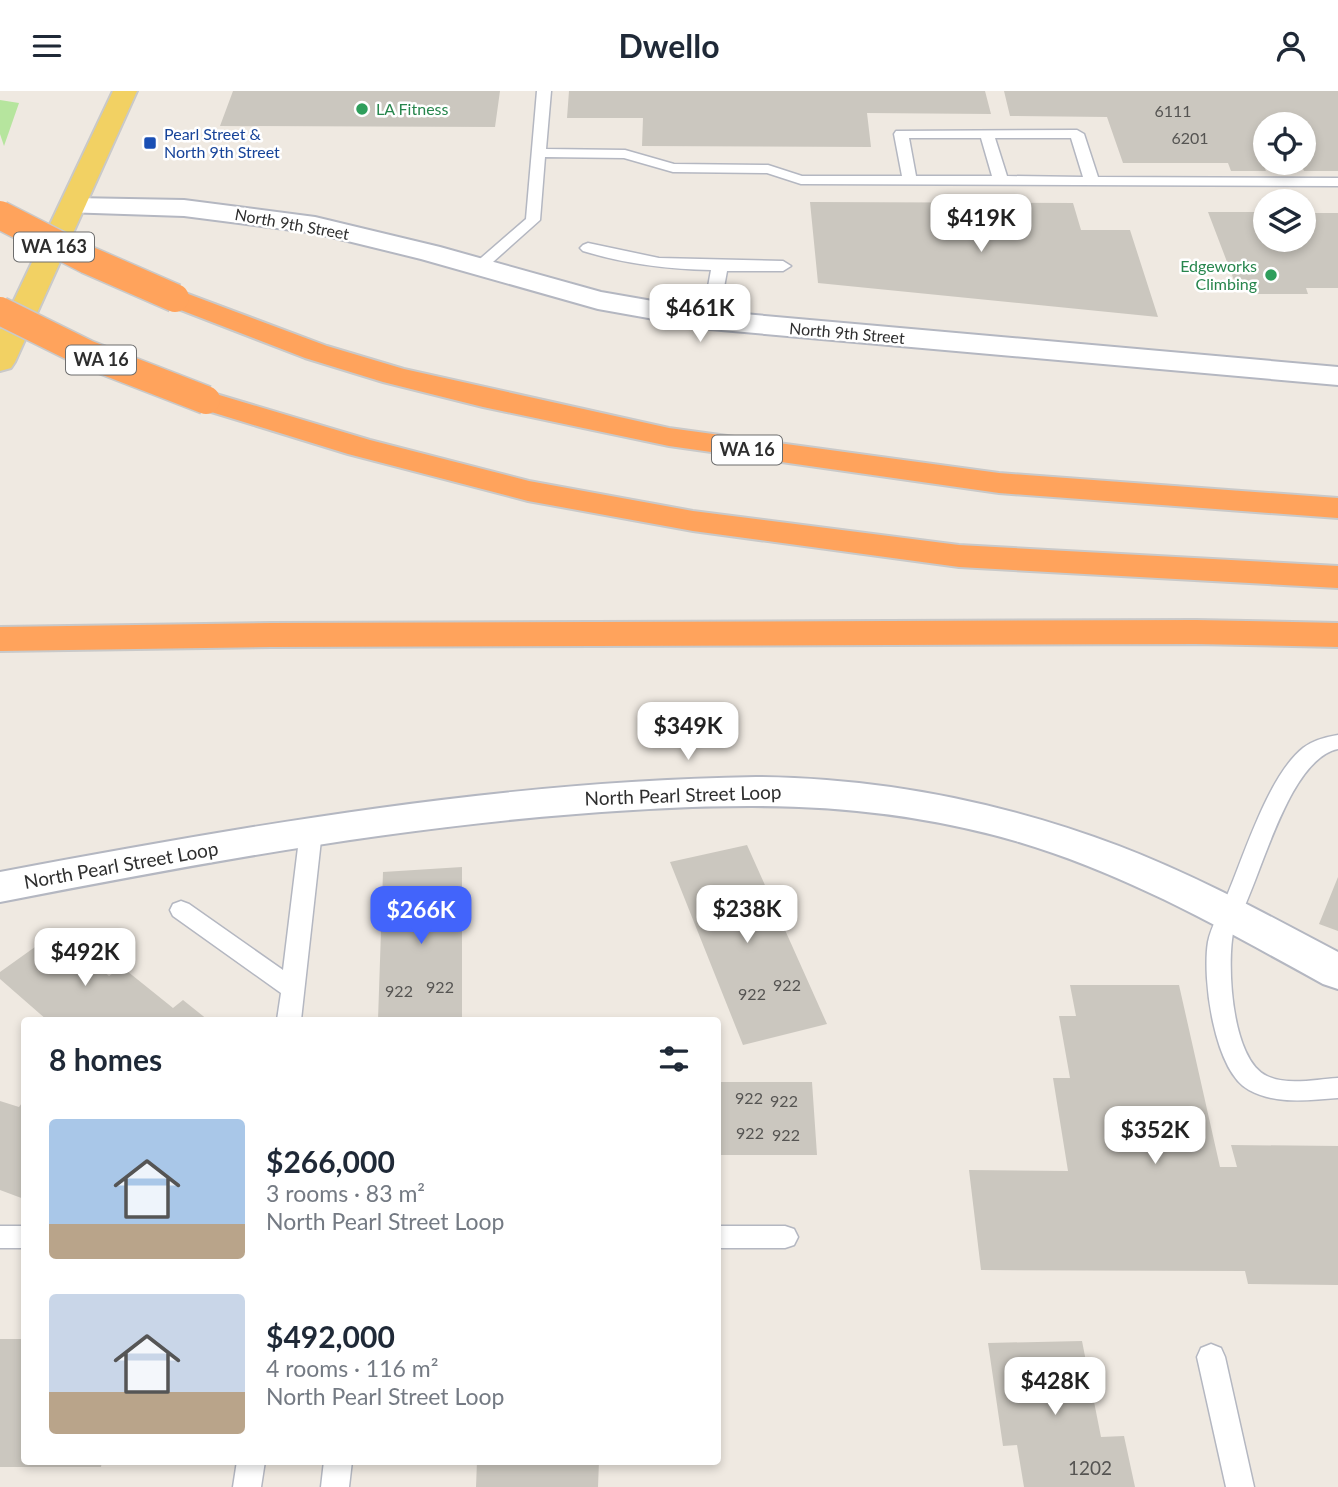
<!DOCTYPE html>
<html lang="en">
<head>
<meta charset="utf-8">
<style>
  body { margin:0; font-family:Lato,sans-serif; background:#f6f6f7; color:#1f2937; height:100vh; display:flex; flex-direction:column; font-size:26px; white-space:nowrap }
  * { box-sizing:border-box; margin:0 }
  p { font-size:23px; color:#747a83 }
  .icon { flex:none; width:38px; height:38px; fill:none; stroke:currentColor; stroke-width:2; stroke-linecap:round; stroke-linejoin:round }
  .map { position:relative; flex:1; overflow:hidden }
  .side { position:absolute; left:21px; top:926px; width:700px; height:448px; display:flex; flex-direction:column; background:#fff; border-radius:7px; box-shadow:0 4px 10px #0003 }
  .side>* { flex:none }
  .controls { position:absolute; left:1253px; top:21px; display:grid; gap:14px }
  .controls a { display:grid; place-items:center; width:63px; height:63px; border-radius:50%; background:#fff; box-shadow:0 4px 10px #0003; font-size:35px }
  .price { position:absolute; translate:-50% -60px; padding:0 16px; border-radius:14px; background:#fff; color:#222; font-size:23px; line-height:46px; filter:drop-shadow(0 2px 4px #0008) }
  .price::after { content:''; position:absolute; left:50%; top:42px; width:21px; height:16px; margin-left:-10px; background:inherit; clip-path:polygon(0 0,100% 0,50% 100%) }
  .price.selected { background:#4264fb; color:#fff }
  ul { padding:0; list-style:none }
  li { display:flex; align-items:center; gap:21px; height:175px; padding:0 28px }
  li span { display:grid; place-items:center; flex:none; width:196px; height:140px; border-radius:7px; color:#555 }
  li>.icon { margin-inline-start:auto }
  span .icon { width:84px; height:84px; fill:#fffc; stroke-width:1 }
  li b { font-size:30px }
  h2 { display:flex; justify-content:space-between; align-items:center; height:84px; padding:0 28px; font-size:30px }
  header { display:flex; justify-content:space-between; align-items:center; height:91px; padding:0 28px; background:#fff; font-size:32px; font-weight:700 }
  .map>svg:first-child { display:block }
  .green { fill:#b6e59e }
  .building { fill:#cbc7bf }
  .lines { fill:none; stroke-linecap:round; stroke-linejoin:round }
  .service-casing { stroke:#b4b7c1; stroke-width:3 }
  .minor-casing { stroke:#b4b7c1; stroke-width:4 }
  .tertiary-casing { stroke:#b4b7c1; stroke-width:4 }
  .primary-casing { stroke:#c9c9c9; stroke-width:4 }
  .motorway-casing { stroke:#c9c9c9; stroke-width:4 }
  .service { fill:#fff; fill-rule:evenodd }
  .minor { fill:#fff; fill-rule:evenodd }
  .tertiary { fill:#fff; fill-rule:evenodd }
  .primary { fill:#f2d163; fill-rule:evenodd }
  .motorway { fill:#ffa35c; fill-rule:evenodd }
  .motorway-bridge-casing { stroke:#c9c9c9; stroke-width:31; stroke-linecap:butt }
  .motorway-bridge { stroke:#ffa35c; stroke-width:28 }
  .leisure-dot { fill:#2e9e5b; stroke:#fff; stroke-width:2.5 }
  .transit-dot { fill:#1a4fb4; stroke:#fff; stroke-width:2.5 }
  .labels { text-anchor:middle; stroke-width:5; stroke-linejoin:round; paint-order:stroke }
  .far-leisure-label { font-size:16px; fill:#27864d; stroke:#fff; text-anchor:start }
  .number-label { font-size:16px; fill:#555452 }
  .far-transit-label { font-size:16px; fill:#164399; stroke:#fff; text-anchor:start }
  .far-street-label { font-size:16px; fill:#2e2e2e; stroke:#fff }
  .shield { fill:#fff; stroke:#6d6d6d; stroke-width:2 }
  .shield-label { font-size:18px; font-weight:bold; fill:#2e2e2e }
  .street-label { font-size:19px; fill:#2e2e2e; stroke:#fff }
  .near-number-label { font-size:19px; fill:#555452 }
</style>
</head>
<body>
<header><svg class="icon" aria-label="menu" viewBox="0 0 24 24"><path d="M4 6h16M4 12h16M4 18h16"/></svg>Dwello<svg class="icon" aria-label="person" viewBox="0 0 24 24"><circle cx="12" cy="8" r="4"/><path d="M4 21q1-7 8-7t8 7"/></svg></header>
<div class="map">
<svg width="1338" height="1396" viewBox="0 0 1338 1396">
  <rect width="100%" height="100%" fill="#efe9e1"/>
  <path class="green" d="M 0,9 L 19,12 L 4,55 L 0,43 Z"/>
  <path class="building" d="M 233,0 L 500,0 L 495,36 L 220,35 Z
    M 569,0 L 985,0 L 991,23 L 867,22 L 871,56 L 642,55 L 643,27 L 567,27 Z
    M 1004,0 L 1338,0 L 1338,80 L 1304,80 L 1300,72 L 1304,72 L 1304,33 L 1265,33 L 1265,59 L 1257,59 L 1266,80 L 1231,80 L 1228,72 L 1123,72 L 1107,26 L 1010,25 Z
    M 810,111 L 1073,112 L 1081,139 L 1130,139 L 1158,226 L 818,192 Z
    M 1208,121 L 1265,121 L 1265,149 L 1304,149 L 1304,122 L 1338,122 L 1338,197 L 1306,197 L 1308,203 L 1257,203 L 1255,197 L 1237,197 Z
    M 747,754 L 827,933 L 743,954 L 670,771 Z
    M 462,776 L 462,929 L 378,929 L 383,781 Z
    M 1338,786 L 1338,840 L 1319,833 Z
    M 56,841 L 109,885 L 122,876 L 173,917 L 183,909 L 208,929 L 47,929 L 0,888 L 0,881 Z
    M 1070,894 L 1179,894 L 1220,1076 L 1237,1076 L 1231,1054 L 1338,1055 L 1338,1194 L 1248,1193 L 1245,1180 L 981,1179 L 969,1079 L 1068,1080 L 1053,987 L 1070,987 L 1059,925 L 1076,925 Z
    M 718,991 L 812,991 L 817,1064 L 718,1064 Z
    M 24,1009 L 24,1108 L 0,1099 L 0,1010 L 19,1016 Z
    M 0,1248 L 24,1248 L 24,1370 L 102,1370 L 101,1376 L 0,1376 Z
    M 1082,1250 L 1101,1346 L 1124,1345 L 1135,1396 L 1024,1396 L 1017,1354 L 1003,1355 L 988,1252 Z
    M 477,1370 L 599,1370 L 598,1396 L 476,1396 Z"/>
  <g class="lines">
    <defs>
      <path id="service" d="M 537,0 L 551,0 L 546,58 L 625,59 L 674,73 L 768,74 L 802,85 L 902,85 L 894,43 L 896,40 L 1077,39 L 1084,43 L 1098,86 L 1338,87 L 1338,95 L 801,93 L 767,82 L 673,81 L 624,67 L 545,66 L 540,129 L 484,179 L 474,179 L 471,176 L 474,173 L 526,128 ZM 909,47 L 981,47 L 992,85 L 916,85 ZM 995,47 L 1071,47 L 1083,86 L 1007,85 Z
        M 588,152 L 659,167 L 783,170 L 791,175 L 783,180 L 727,180 L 718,229 L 710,234 L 702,229 L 711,179 C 667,178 625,173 583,160 L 580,157 L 583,154 Z
        M 1338,644 L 1338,658 C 1286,669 1260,794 1234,837 C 1226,871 1231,969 1267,985 C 1287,995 1317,988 1338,987 L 1338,1007 C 1309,1009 1276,1014 1249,999 C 1214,980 1202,887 1208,851 C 1211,835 1220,822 1226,807 C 1244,765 1268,685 1303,657 C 1313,649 1326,646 1338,644 Z
        M 311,732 L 319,734 L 322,740 L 301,929 L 277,929 L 281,902 L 173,825 L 170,819 L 173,813 L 181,810 L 189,813 L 283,879 L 300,740 L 303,734 Z
        M 0,1135 L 24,1135 L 24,1157 L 0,1157 Z
        M 718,1135 L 785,1135 L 794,1138 L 798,1146 L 794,1154 L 785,1157 L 718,1157 Z
        M 1211,1253 L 1221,1257 L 1225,1266 L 1254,1396 L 1226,1396 L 1197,1266 L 1201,1257 Z
        M 237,1370 L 265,1370 L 261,1396 L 233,1396 Z
        M 324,1370 L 352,1370 L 349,1396 L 321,1396 Z"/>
      <path id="minor" d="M 756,686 C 880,687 1002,711 1119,755 C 1195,784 1266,823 1338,861 L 1338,898 L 1323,893 C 1225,839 1127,783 1019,751 C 868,707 731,711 576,723 C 382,738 191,774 0,811 L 0,781 C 250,734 501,690 756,686 Z"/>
      <path id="tertiary" d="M 74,107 L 184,109 L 315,126 L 440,156 L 601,201 L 710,220 L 1338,276 L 1338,294 L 710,238 L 598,218 L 421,168 L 315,142 L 184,125 L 64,121 L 61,115 L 64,109 Z"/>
      <path id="primary" d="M 113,0 L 137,0 L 15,271 L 11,277 L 0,280 L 0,239 Z"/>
      <path id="motorway" d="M 175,198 L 327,255 L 404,278 L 669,337 L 999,382 L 1338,407 L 1338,427 L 999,402 L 669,355 L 483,316 L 383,291 L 305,267 L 165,213 L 161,207 L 165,201 Z
        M 206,300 L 370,349 L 529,390 L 693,420 L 959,454 L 1338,475 L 1338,497 L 959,476 L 693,440 L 528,410 L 348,363 L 195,316 L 191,309 L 195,302 Z
        M 1196,529 L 1338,532 L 1338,556 L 1196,553 L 271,556 L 0,560 L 0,536 L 271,532 Z"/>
    </defs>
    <use href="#service" class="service-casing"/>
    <use href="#minor" class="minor-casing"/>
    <use href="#tertiary" class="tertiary-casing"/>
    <use href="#primary" class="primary-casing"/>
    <use href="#motorway" class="motorway-casing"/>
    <use href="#service" class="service"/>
    <use href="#minor" class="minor"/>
    <use href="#tertiary" class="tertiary"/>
    <use href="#primary" class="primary"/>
    <use href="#motorway" class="motorway"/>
    <defs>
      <path id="motorway-bridge" d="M 0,124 L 88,169 L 175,207
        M 0,220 L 87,263 L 206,309"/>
    </defs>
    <use href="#motorway-bridge" class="motorway-bridge-casing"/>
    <use href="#motorway-bridge" class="motorway-bridge"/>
  </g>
  <g class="leisure-dot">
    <circle cx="362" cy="18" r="7"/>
    <circle cx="1271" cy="184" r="7"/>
  </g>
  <rect class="transit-dot" x="143" y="45" width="14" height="14" rx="3.5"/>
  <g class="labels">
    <g class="far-leisure-label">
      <text x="376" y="24">LA Fitness</text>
      <text x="1257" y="181" text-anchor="end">Edgeworks<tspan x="1257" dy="18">Climbing</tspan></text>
    </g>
    <g class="number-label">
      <text x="1173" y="26">6111</text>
      <text x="1190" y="53">6201</text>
      <text x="787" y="900">922</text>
      <text x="440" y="902">922</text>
      <text x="399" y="906">922</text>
      <text x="752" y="909">922</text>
      <text x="749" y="1013">922</text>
      <text x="784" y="1016">922</text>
      <text x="750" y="1048">922</text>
      <text x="786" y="1050">922</text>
    </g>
    <g class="far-transit-label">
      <text x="164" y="49">Pearl Street &amp;<tspan x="164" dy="18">North 9th Street</tspan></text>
    </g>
    <g class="far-street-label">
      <text transform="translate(292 133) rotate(10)" y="6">North 9th Street</text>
      <text transform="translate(847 242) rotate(5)" y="6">North 9th Street</text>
    </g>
    <g class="shield">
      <rect x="14" y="141.5" width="80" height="29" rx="5"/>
      <rect x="66" y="254.5" width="70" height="29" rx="5"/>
      <rect x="712" y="344.5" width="70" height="29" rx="5"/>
    </g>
    <g class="shield-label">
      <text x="54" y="162">WA 163</text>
      <text x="101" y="275">WA 16</text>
      <text x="747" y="365">WA 16</text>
    </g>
    <g class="street-label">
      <text transform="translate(683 704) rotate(-2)" y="7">North Pearl Street Loop</text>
      <text transform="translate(121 774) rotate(-10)" y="7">North Pearl Street Loop</text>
    </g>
    <g class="near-number-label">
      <text x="1090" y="1384">1202</text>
    </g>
  </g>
</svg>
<div class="controls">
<a><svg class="icon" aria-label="locate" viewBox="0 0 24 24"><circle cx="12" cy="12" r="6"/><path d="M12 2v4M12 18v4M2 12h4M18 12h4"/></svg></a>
<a><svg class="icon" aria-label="layers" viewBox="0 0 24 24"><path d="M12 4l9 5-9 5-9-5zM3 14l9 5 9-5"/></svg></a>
</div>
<b class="price" style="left:981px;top:163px">$419K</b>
<b class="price" style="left:700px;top:253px">$461K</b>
<b class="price" style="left:688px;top:671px">$349K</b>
<b class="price" style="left:747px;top:854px">$238K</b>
<b class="price selected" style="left:421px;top:855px">$266K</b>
<b class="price" style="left:85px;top:897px">$492K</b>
<b class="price" style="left:1155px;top:1075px">$352K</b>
<b class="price" style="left:1055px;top:1326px">$428K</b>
<section class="side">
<h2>8 homes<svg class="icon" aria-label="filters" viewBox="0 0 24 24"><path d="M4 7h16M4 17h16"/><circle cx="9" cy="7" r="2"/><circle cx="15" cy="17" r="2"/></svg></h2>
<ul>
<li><span style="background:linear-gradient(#a9c7e8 75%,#b9a48a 0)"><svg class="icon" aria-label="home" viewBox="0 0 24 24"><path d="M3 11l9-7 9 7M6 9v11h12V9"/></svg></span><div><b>$266,000</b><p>3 rooms · 83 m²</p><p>North Pearl Street Loop</p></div></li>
<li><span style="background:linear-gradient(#c9d6e8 70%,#b9a48a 0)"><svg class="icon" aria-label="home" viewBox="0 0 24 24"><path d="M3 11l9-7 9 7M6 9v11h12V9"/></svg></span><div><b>$492,000</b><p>4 rooms · 116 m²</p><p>North Pearl Street Loop</p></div></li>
</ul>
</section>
</div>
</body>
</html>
